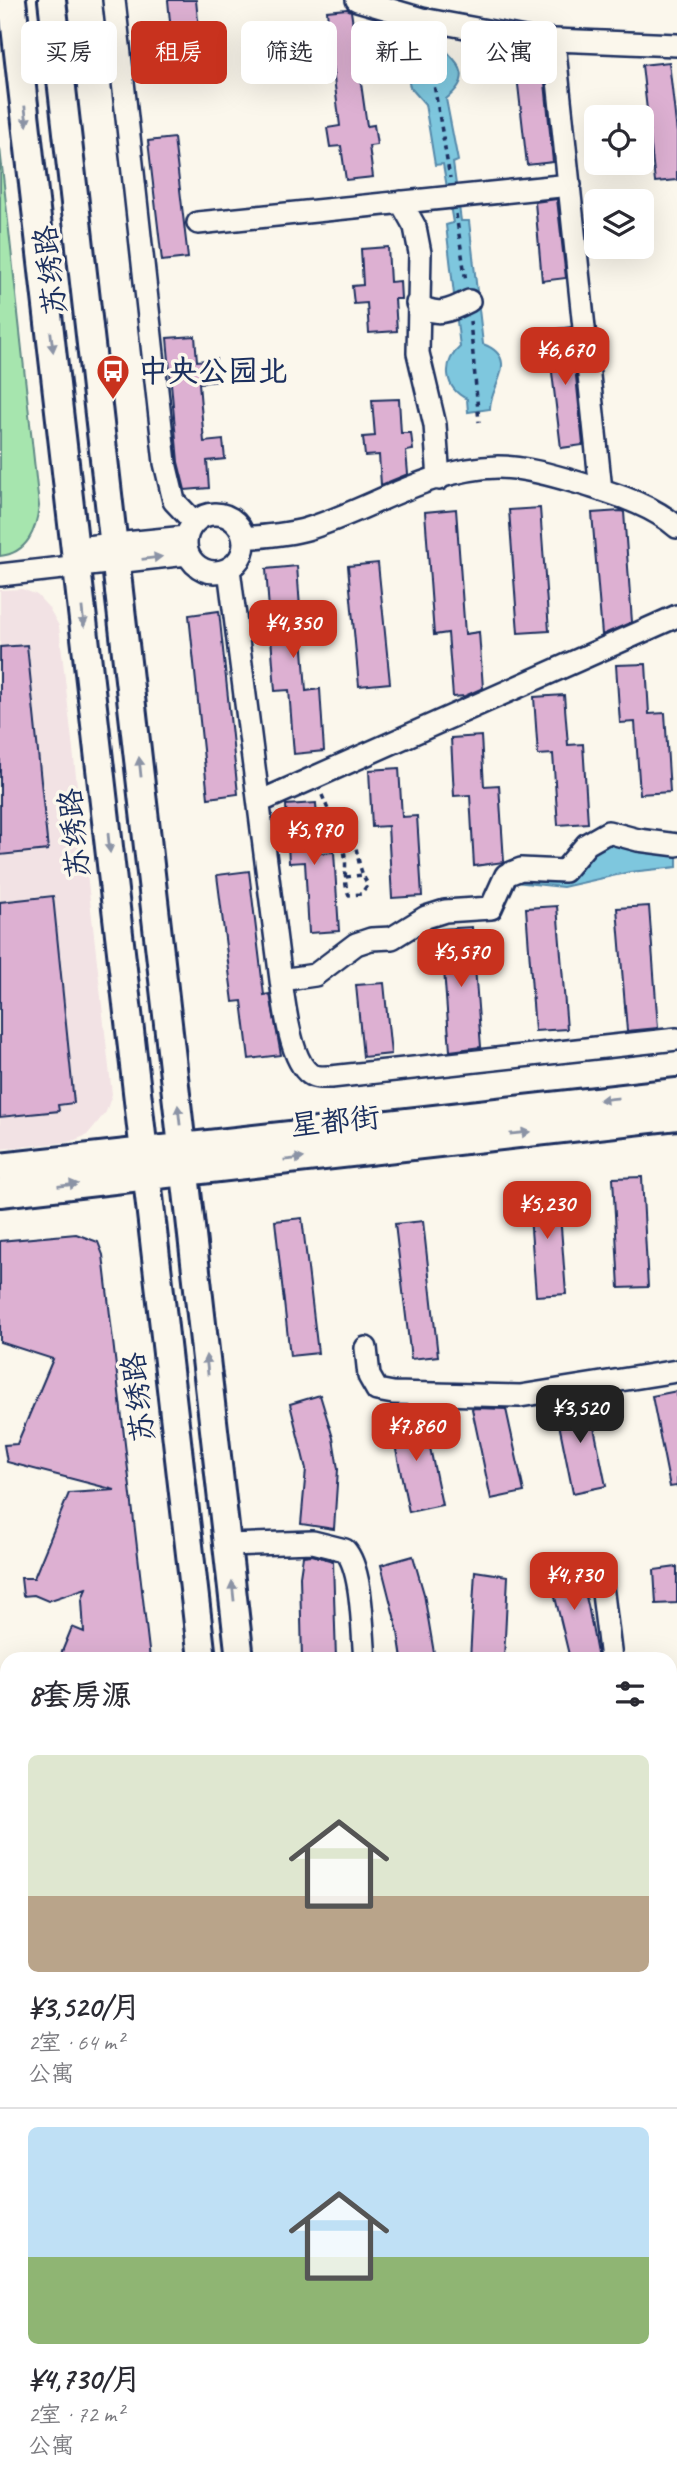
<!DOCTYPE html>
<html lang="zh">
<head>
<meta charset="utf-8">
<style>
  body { margin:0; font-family:Caveat,"LXGW WenKai TC",sans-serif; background:#f2f2f3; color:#2b2b33; height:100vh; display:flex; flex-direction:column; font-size:26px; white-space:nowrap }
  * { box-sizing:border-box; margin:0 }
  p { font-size:23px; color:#7c7c81 }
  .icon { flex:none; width:38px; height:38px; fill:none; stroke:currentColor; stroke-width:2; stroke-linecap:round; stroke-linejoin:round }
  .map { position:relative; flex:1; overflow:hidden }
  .details { position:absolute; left:0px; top:1652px; width:677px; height:840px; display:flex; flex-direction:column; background:#fff; border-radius:21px 21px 0 0; box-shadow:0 7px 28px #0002 }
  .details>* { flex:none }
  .guide { position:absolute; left:21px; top:21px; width:635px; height:63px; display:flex; gap:14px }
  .controls { position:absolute; left:584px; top:105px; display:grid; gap:14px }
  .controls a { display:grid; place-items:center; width:70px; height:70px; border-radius:10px; background:#fff; box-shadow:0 7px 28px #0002; font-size:35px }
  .price { position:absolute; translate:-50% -60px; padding:0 16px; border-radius:14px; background:#c8321e; color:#fff; font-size:23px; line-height:46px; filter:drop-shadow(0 2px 4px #0008) }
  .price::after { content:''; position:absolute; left:50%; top:42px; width:21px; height:16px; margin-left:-10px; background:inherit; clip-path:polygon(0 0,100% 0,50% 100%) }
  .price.on { background:#222; color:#fff }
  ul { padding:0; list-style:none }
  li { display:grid; align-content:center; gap:14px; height:371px; padding:0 28px }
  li+li { border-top:2px solid #e1e1e2 }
  li span { display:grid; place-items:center; height:217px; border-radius:10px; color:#555 }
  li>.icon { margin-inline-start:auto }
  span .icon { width:126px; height:126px; fill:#fffc; stroke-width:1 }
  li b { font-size:30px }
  h2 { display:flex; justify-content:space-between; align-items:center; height:84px; padding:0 28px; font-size:30px }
  .tag { padding:0 24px; border-radius:10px; background:#fff; box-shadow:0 7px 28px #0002; font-size:24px; line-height:63px }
  .tag.on { background:#c8321e; color:#fff }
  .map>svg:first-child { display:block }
  .built { fill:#f2e2e4 }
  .green { fill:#a6e5ae; stroke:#608a86; stroke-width:2 }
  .water { fill:#7ec7de; stroke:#568aab; stroke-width:2 }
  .building { fill:#ddb0d2; stroke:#1b2f5e; stroke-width:2 }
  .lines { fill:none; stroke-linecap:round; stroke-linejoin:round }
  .minor-casing { stroke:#1b2f5e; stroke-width:26 }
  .major-casing { stroke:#1b2f5e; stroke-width:32 }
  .path { stroke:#1b2f5e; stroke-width:3.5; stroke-dasharray:5 5; stroke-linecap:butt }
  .minor { stroke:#fbf7ec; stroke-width:21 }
  .major { stroke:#fbf7ec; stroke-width:26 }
  .oneway { fill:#8b93a5 }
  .labels { text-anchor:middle; stroke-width:7; stroke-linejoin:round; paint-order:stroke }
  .street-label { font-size:30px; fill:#1b2f5e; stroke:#fbf7ec }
  .poi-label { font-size:30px; font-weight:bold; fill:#1b2f5e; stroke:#fbf7ec; text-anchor:start }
</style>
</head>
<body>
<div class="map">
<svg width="677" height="2492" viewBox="0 0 677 2492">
  <rect width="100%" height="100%" fill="#fbf7ec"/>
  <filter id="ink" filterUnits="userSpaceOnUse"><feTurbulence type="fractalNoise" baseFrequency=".0143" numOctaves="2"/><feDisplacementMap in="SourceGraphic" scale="14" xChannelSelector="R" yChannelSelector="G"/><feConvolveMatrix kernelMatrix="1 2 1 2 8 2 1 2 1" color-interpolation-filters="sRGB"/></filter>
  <g filter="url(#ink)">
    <path class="built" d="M 22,589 L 37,595 L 49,608 L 59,626 L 112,1094 L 106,1112 L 87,1135 L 70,1142 L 0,1149 L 0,590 Z
      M 7,1821 L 7,2309 L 0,2310 L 0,1822 Z
      M 677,2345 L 677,2492 L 378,2492 L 377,2485 L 670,2485 L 670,2346 Z
      M 7,2413 L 7,2485 L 260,2485 L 261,2492 L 0,2492 L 0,2415 Z"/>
    <path class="green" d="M 0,148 L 39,506 C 36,530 28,553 0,556 Z"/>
    <path class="water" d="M 419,34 L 439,39 C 444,57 483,70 446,99 L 458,161 L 453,163 L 461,221 L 469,221 L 483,344 C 522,359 489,387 490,409 L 468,412 L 467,399 C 444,388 442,363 460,347 L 446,225 L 453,223 L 443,164 L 435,165 L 425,104 L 410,87 L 407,75 L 411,61 L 418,50 Z
      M 612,843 L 677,850 L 677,867 L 630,872 L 563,887 L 515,882 L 514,877 L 539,875 L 599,844 Z"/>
    <path class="building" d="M 168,0 L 196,0 L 201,51 L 173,54 Z
      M 347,9 L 351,11 L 355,39 L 363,38 L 366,61 L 358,62 L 367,126 L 374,125 L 377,145 L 369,146 L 373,177 L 346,180 L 341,146 L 330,147 L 327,128 L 340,126 L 332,62 L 323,63 L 321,47 L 331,45 L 327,11 Z
      M 514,49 L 542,53 L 553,162 L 527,165 Z
      M 669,62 L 677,133 L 677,180 L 655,182 L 642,65 Z
      M 174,138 L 188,258 L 162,261 L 148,141 Z
      M 557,199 L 566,278 L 542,281 L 535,202 Z
      M 388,247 L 390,282 L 400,281 L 401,299 L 395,299 L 397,331 L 369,333 L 367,303 L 354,304 L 352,286 L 363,285 L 361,249 Z
      M 571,327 L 583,445 L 561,448 L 547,330 Z
      M 195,336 L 197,361 L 216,359 L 217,381 L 199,383 L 204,442 L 223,440 L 225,459 L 207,461 L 209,488 L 185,490 L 178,462 L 167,338 Z
      M 399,399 L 401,433 L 411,433 L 413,450 L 406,451 L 408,474 L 381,485 L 379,455 L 365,456 L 363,437 L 375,436 L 372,400 Z
      M 540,508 L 549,631 L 518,633 L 509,510 Z
      M 456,509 L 465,634 L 479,632 L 483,688 L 465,696 L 453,697 L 448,633 L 434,635 L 425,512 Z
      M 621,511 L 624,512 L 632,622 L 602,635 L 592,513 Z
      M 378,563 L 390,683 L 359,686 L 348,566 Z
      M 297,566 L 306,691 L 320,689 L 324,751 L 294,754 L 289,690 L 275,691 L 266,569 Z
      M 219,611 L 238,794 L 208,798 L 189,615 Z
      M 27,645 L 48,850 L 0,855 L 0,647 Z
      M 646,664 L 649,714 L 665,713 L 670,792 L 640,794 L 635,722 L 620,723 L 616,665 Z
      M 564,695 L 568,745 L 583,744 L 588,823 L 558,825 L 553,754 L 538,755 L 534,697 Z
      M 481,736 L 484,786 L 499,785 L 504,862 L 474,866 L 470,795 L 454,796 L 451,738 Z
      M 399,768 L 402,817 L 417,816 L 422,896 L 392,898 L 388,826 L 372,827 L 369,770 Z
      M 316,803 L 319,853 L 334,852 L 339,931 L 309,933 L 305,862 L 289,863 L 286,805 Z
      M 249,871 L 264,995 L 270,994 L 281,1055 L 249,1059 L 242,1001 L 233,1002 L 217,875 Z
      M 53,896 L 74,1103 L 58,1105 L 59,1111 L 0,1117 L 0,902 Z
      M 557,906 L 567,1029 L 535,1031 L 526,908 Z
      M 649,906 L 658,1028 L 627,1031 L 617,908 Z
      M 472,927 L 481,1047 L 450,1051 L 441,929 Z
      M 384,983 L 391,1054 L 363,1057 L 356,985 Z
      M 642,1177 L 648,1287 L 619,1288 L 613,1178 Z
      M 558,1187 L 566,1294 L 536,1296 L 528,1189 Z
      M 302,1218 L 318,1353 L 290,1356 L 275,1221 Z
      M 423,1221 L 438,1356 L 411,1359 L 395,1224 Z
      M 76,1234 L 98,1242 L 103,1255 L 150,1659 L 59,1659 L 72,1627 L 84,1632 L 82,1600 L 86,1588 L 48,1601 L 34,1595 L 23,1596 L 21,1578 L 34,1578 L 69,1493 L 115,1490 L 7,1462 L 4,1445 L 17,1444 L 53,1359 L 0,1342 L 0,1241 Z
      M 677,1391 L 677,1486 L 670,1487 L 652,1396 Z
      M 320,1395 L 333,1438 L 338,1469 L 334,1529 L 301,1524 L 306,1469 L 290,1404 Z
      M 588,1398 L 606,1486 L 573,1493 L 555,1404 Z
      M 475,1408 L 506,1409 L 524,1492 L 491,1499 L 472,1409 Z
      M 423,1414 L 442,1505 L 409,1512 L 390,1421 Z
      M 312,1555 L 333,1561 L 336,1659 L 302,1659 L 300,1576 L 303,1556 Z
      M 413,1556 L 424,1594 L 435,1659 L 402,1659 L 398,1632 L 381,1565 Z
      M 578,1565 L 588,1605 L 598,1659 L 570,1659 L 548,1568 Z
      M 677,1567 L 677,1603 L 656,1604 L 654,1570 Z
      M 475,1571 L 508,1576 L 504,1659 L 470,1659 Z"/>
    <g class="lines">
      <defs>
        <path id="minor" d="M 114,0 L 165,463 L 174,501 L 194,522
          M 357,0 L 422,19 L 530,39 L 677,45
          M 554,42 L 601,490
          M 401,202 L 415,227 L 420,253 L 418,353 L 435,425 L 439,479
          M 198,223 L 570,185
          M 417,303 C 435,318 450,311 469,301
          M186 543a29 29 0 1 1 58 0a29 29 0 1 1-58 0Z
          M 244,538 C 265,536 286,535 307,529 C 370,510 429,468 498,467 C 526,467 558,477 586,485 C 617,495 652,505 677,527
          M 75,548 L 186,537
          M 229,569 L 281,980 C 284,1003 290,1060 310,1074 C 315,1078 325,1077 331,1077 L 677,1039
          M 0,575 L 187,554
          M 259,802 L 677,616
          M 281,980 L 315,975 L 356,944 L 371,939 L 392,938 L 426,917 L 445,911 L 491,908 L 506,875 L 521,869 L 564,871 L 587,844 L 608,832 L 638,840 L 677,845
          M 366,1348 L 369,1376 L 377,1390 L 393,1393 L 520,1396 L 677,1371
          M 228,1545 L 313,1542 L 345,1550 C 363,1570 362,1632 365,1659
          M 600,1569 L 611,1659
          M 0,1793 L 7,1792
          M 0,2094 L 7,2094
          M 670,2153 L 676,2198
          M 670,2396 L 677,2395
          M 414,2485 L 415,2492"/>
        <path id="major" d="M 12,0 L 202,1659
          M 52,0 L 240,1659
          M 0,1167 L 677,1092
          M 0,1193 L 677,1116
          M 670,2266 L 677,2265
          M 670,2304 L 677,2303
          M 0,2344 L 7,2343
          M 0,2382 L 7,2381
          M 294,2485 L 295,2492
          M 335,2485 L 336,2492"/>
      </defs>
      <use href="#minor" class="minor-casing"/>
      <use href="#major" class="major-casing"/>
      <path class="path" d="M 426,38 L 450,178
        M 456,214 L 466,282
        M 470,321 L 479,422
        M 322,795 L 332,819 L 345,820 C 360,840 354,864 368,884 L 361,894 L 349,895 C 342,881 348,866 344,851 C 341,840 335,830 332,819
        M 346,877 L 362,875"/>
      <use href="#minor" class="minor"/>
      <use href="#major" class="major"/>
    </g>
    <defs><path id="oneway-solid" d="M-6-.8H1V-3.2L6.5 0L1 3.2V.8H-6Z" transform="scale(1.75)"/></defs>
    <g class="oneway">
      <use href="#oneway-solid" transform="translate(26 116) rotate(83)"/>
      <use href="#oneway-solid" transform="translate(52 342) rotate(83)"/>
      <use href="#oneway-solid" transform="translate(152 558) rotate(-7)"/>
      <use href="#oneway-solid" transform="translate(83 617) rotate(84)"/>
      <use href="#oneway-solid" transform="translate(140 767) rotate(-96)"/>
      <use href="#oneway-solid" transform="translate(109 843) rotate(84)"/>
      <use href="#oneway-solid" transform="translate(609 1099) rotate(174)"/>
      <use href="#oneway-solid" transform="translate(179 1115) rotate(-96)"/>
      <use href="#oneway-solid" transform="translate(520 1133) rotate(-6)"/>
      <use href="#oneway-solid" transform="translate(294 1159) rotate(-6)"/>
      <use href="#oneway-solid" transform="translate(68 1185) rotate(-7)"/>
      <use href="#oneway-solid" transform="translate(207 1365) rotate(-96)"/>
      <use href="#oneway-solid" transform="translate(233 1591) rotate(-96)"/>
    </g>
  </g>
  <defs>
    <symbol id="bus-pin" viewBox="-11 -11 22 30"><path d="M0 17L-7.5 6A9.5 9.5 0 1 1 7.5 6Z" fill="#c8321e" stroke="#fbf7ec"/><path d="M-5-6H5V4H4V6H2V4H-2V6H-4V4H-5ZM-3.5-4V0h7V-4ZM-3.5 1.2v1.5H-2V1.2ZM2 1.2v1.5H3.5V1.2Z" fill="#fff"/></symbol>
  </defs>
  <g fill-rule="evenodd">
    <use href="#bus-pin" x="94" y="352" width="38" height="52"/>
  </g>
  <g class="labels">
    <g class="street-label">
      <text transform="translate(50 270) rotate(-97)" y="10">苏绣路</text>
      <text transform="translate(74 833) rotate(-96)" y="10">苏绣路</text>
      <text transform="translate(335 1121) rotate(-6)" y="10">星都街</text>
      <text transform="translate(138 1397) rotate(-97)" y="10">苏绣路</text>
    </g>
    <g class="poi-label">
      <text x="138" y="381">中央公园北</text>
    </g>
  </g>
</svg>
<div class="controls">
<a><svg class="icon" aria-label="locate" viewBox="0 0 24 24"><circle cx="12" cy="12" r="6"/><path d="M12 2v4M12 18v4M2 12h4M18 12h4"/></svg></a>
<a><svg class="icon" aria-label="layers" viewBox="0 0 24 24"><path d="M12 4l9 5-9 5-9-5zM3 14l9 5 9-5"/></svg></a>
</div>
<b class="price" style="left:565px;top:387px">¥6,670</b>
<b class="price" style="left:293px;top:660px">¥4,350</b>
<b class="price" style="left:314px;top:867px">¥5,970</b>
<b class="price" style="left:461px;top:989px">¥5,570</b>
<b class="price" style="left:547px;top:1241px">¥5,230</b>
<b class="price on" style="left:580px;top:1445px">¥3,520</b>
<b class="price" style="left:416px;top:1463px">¥7,860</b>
<b class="price" style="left:574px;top:1612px">¥4,730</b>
<div class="guide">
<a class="tag">买房</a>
<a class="tag on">租房</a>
<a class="tag">筛选</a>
<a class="tag">新上</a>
<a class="tag">公寓</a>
</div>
<section class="details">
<h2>8套房源<svg class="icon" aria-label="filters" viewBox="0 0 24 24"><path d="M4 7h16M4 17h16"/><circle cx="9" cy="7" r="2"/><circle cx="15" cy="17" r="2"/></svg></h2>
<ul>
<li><span style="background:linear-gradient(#dfe7d0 65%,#b9a48a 0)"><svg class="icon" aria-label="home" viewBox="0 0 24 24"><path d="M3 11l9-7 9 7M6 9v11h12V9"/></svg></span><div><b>¥3,520/月</b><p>2室 · 64 m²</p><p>公寓</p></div></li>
<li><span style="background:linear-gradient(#bfe0f5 60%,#8fb573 0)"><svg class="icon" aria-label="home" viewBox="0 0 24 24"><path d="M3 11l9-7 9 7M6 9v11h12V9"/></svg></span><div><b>¥4,730/月</b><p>2室 · 72 m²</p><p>公寓</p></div></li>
</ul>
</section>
</div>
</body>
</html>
